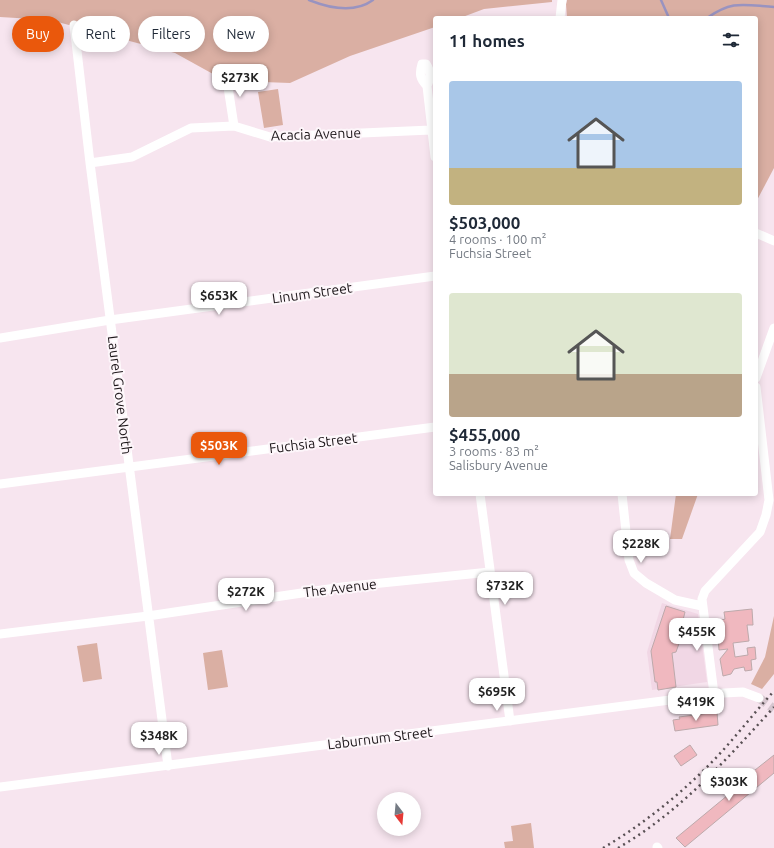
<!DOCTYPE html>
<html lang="en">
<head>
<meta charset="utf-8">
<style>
  body { margin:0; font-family:Ubuntu,sans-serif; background:#f6f6f7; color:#1f2937; height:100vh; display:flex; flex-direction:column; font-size:15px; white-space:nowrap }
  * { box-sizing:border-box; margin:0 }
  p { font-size:13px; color:#747a83 }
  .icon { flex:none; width:22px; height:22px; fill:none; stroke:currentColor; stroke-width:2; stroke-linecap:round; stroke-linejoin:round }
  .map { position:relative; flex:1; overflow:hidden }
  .details { position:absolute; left:433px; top:16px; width:325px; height:480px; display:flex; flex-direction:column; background:#fff; border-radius:4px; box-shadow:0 2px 10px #0003 }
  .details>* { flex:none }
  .hud { position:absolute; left:12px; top:16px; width:361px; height:36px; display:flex; gap:8px }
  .needle { width:26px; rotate:164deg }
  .fabs { position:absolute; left:377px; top:792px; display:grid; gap:8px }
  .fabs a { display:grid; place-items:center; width:44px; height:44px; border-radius:50%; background:#fff; box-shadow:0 2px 10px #0003; font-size:20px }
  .price { position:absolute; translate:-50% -34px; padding:0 9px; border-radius:8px; background:#fff; color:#222; font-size:13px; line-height:26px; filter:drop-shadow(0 1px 2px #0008) }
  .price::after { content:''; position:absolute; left:50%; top:24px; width:12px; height:9px; margin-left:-6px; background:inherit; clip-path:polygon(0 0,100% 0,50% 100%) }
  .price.current { background:#ea580c; color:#fff }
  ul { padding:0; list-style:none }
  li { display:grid; align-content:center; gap:8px; height:212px; padding:0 16px }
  li span { display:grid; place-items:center; height:124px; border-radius:4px; color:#555 }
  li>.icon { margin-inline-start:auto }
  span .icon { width:72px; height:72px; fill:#fffc; stroke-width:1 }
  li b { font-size:17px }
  h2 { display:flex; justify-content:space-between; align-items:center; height:48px; padding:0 16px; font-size:17px }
  .tag { padding:0 14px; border-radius:18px; background:#fff; box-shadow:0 2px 10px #0003; font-size:14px; line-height:36px }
  .tag.current { background:#ea580c; color:#fff }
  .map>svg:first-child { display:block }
  .built { fill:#f1d7e5 }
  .green { fill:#daafa3 }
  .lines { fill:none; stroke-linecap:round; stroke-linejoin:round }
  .stream { stroke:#9993c0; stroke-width:2.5 }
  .building { fill:#f0b8bf; stroke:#bda9ab }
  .street-tunnel { stroke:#d6c6cf; stroke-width:9; stroke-dasharray:9 4.5; stroke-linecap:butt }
  .street { stroke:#fff; stroke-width:9 }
  .rail { stroke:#584f53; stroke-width:2.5; stroke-dasharray:2 4; stroke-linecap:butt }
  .labels { text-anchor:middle; stroke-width:4; stroke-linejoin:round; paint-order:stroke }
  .street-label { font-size:14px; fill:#1c1619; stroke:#fdf6fa }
</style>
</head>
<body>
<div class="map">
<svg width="774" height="848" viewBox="0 0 774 848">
  <rect width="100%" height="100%" fill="#f7e5ef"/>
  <path class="built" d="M 662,603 L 698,614 L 707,682 L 652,690 L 647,652 Z"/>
  <path class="green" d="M 0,0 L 552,0 L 552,2 L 484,9 L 460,18 L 435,18 L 435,27 L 350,56 L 290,83 L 263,82 L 213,74 L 175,53 L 50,20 L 0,17 Z
    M 567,0 L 774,0 L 774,168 L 756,202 L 756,18 L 567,18 L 566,4 Z
    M 278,89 L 283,125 L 264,128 L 258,92 Z
    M 676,494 L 698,494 L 682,539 L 670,539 Z
    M 774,616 L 774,674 L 762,689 L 751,684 L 765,657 Z
    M 97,643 L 102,679 L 83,682 L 77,646 Z
    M 222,650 L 228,687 L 208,690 L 203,653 Z
    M 531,823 L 534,848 L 505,848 L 504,842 L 513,841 L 511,826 Z"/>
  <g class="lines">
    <path class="stream" d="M 309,0 C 329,8 354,14 373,0
      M 661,0 L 669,18
      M 707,18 C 733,0 743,5 774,7"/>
  </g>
  <path class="building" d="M 666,606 L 685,612 L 683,620 L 687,621 L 676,652 L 672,653 L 676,687 L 658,690 L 657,682 L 655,682 L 651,651 Z
    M 752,609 L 753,625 L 747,625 L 749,641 L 733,643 L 735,657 L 748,655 L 747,648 L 755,647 L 756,659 L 751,660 L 752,670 L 745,671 L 744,667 L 734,669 L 731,674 L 723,676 L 720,659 L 728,649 L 719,650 L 718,637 L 721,637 L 721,631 L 723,631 L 722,620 L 725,619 L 724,612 Z
    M 717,712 L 718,725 L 675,731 L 673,720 L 680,719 L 679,717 Z
    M 690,745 L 697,755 L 681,766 L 674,756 Z
    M 774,755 L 774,773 L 685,847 L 676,838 L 728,795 L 726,793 Z"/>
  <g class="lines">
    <path class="street-tunnel" d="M 759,698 L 774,709"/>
    <path class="street" d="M 560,18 L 562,0
      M 74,25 L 90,163 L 168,766
      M 422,64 L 426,64 C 431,72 431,77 427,86 C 420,79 419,74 422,64 Z
      M 226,74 L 234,126
      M 427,86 L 435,157
      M 90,163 L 132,157 L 191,128 L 234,126 L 270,137 L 431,130
      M 756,233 L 774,241
      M 0,338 L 110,320 L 435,276
      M 756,378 L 774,328
      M 0,484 L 435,427
      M 480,494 L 510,721
      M 622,494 L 629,560 L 634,573 L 646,583 L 675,600 L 702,606
      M 0,634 L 148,616 L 342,587 L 490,572
      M 714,694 L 702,599 L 705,591 L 760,532 L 766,515 L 769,500 L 756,387
      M 0,787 L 724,693 L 743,692 L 759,698
      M 657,847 L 658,848"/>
    <path class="rail" d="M 603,848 C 642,825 677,797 709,765 C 732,742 752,715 774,691
      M 618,848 C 680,812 726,760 774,707"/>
  </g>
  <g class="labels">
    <g class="street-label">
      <text transform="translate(316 134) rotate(-2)" y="5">Acacia Avenue</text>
      <text transform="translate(312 293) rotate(-8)" y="5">Linum Street</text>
      <text transform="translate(120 395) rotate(83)" y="5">Laurel Grove North</text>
      <text transform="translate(313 443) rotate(-7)" y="5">Fuchsia Street</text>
      <text transform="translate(340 588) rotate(-7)" y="5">The Avenue</text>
      <text transform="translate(380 738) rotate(-7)" y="5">Laburnum Street</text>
    </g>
  </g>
</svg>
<div class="fabs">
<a><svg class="needle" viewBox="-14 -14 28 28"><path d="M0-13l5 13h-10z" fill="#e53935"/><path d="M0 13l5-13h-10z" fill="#747a83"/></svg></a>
</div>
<b class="price" style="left:240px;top:98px">$273K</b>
<b class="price" style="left:219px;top:316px">$653K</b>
<b class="price current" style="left:219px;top:466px">$503K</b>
<b class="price" style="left:641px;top:564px">$228K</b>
<b class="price" style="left:505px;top:606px">$732K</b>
<b class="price" style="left:246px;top:612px">$272K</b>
<b class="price" style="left:697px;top:652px">$455K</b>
<b class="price" style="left:497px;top:712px">$695K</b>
<b class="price" style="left:696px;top:722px">$419K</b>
<b class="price" style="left:159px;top:756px">$348K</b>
<b class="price" style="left:729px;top:802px">$303K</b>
<div class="hud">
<a class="tag current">Buy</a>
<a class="tag">Rent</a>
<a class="tag">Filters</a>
<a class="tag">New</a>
</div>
<section class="details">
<h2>11 homes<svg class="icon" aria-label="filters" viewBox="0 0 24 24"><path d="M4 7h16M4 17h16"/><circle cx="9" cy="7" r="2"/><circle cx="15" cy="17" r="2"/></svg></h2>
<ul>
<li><span style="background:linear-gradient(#a9c7e8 70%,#c2b280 0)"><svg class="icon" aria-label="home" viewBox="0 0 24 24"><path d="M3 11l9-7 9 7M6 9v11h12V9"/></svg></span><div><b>$503,000</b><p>4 rooms · 100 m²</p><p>Fuchsia Street</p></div></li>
<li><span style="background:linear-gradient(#dfe7d0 65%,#b9a48a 0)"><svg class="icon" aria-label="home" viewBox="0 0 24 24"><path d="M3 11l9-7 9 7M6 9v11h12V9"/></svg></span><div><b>$455,000</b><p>3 rooms · 83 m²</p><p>Salisbury Avenue</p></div></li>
</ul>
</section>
</div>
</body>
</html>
